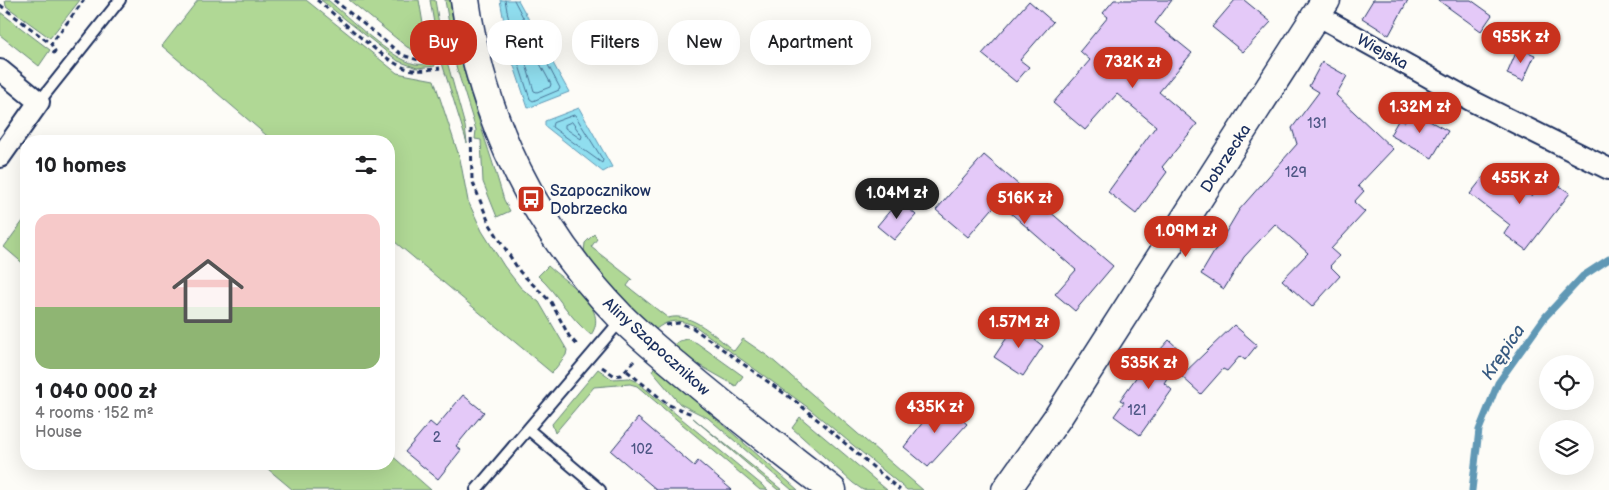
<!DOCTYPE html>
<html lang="en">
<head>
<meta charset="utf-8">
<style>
  body { margin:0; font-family:"Balsamiq Sans",sans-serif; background:#f2f2f2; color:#202124; height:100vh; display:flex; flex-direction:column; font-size:19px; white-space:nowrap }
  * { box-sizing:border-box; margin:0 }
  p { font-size:16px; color:#757577 }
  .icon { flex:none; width:28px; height:28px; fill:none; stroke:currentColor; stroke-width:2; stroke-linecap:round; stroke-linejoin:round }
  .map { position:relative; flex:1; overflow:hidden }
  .side { position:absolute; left:20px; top:135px; width:375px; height:335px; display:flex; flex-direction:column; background:#fff; border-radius:20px; box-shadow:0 5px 20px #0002 }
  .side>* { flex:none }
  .top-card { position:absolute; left:410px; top:20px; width:475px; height:45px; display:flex; gap:10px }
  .fabs { position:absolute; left:1539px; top:355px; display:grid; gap:10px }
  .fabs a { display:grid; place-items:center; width:55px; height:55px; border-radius:50%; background:#fff; box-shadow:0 5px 20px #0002; font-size:25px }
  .price { position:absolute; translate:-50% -42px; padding:0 11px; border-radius:18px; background:#c8321e; color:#fff; font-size:16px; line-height:32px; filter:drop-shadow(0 1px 2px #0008) }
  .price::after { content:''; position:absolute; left:50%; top:30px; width:15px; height:11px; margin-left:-8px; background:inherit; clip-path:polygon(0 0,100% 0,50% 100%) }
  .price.on { background:#222; color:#fff }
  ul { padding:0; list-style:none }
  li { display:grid; align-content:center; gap:10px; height:265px; padding:0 15px }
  li span { display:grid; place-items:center; height:155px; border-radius:15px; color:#555 }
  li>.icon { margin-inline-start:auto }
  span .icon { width:90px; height:90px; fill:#fffc; stroke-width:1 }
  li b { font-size:21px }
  h2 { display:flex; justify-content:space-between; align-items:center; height:60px; padding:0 15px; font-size:21px }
  .chip { padding:0 18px; border-radius:20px; background:#fff; box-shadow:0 5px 20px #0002; font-size:18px; line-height:45px }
  .chip.on { background:#c8321e; color:#fff }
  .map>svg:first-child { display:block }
  .green { fill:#b0d895; stroke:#66847a }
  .water { fill:#90deef; stroke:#6198b5 }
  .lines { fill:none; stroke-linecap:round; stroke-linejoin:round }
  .shore { stroke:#4a7598; stroke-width:1 }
  .stream { stroke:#6198b5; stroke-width:7 }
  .building { fill:#e4c9f8; stroke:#1b2f5e }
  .lane-casing { stroke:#1b2f5e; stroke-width:14 }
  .street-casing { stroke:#1b2f5e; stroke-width:24 }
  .secondary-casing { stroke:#1b2f5e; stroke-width:31 }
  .path { stroke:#1b2f5e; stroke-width:3; stroke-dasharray:5 4; stroke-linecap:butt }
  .lane { stroke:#fdfcf7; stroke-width:10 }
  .street { stroke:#fdfcf7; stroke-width:20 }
  .secondary { stroke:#fdfcf7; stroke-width:28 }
  .labels { text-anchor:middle; stroke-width:5; stroke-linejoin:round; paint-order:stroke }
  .number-label { font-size:14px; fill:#4d5684 }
  .street-label { font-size:16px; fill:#1b2f5e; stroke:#fdfcf7 }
  .poi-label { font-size:16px; fill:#1b2f5e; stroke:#fdfcf7; text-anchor:start }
  .water-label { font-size:18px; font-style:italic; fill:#385b82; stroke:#fdfcf7 }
</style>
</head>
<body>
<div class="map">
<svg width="1609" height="490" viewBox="0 0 1609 490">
  <rect width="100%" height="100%" fill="#fdfcf7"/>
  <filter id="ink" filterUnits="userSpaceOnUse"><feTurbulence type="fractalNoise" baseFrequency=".02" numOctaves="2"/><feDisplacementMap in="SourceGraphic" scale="10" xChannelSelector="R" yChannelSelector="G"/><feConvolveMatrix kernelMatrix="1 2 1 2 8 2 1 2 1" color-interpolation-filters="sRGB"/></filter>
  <g filter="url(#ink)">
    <path class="green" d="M 5,0 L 80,0 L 50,38 L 6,6 Z
      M 198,0 L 306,0 L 397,73 L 434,80 L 460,159 L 468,201 L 482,231 L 504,266 L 521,288 L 539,302 L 567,350 L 566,355 L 552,373 L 389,237 L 389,141 L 273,141 L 162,46 Z
      M 321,0 L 328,0 C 348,17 391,59 415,64 C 422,65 428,64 434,62 L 435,66 L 417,68 L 398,61 Z
      M 349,0 L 419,0 L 427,47 L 419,53 L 407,47 Z
      M 430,0 L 435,0 L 443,48 L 439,52 Z
      M 445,0 L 450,0 C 458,69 485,134 504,200 L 510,211 L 497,217 L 483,182 L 481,140 L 475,139 L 476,130 L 456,66 Z
      M 0,12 L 50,50 L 39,66 L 0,35 Z
      M 441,60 L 448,65 L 465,126 L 467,143 Z
      M 26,217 L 26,266 L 4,247 Z
      M 594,234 L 597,239 L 591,247 L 632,279 L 627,286 L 668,318 C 692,311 717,338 734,351 L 743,339 L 769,357 L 923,490 L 907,490 L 806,406 L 695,326 C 680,319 668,319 655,330 L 628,304 L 590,262 L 584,252 L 585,243 Z
      M 548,266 C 566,283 610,307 591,335 C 569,318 558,294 538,276 Z
      M 688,339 L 697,343 L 743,376 L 736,386 L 685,357 L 672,346 L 679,341 Z
      M 655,366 L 789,482 L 798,490 L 792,490 L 708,418 L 680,404 L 652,371 Z
      M 598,369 L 612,379 L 629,378 L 636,381 L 768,490 L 760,490 L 637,386 L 630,384 L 594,387 L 555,433 L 552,424 Z
      M 800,417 L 887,490 L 863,490 L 853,483 L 792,428 Z
      M 693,418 L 782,490 L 778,490 Z
      M 389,453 L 431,490 L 293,490 L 262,464 L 389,464 Z"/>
    <path class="water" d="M 500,0 L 518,0 L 569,92 L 528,108 L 510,54 Z
      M 579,108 L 612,167 L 603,172 L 545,126 L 545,121 Z"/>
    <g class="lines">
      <path class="shore" d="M 505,0 L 515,53 L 530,99 L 533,101 L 559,90 L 560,88 L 514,0
        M 518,28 L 521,29 L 551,84 L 550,87 L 537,92 L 534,91 L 516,31 Z
        M 575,115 L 603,160 L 602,163 L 552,127 L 553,123 Z
        M 572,122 L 582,136 L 581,139 L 565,128 L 565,125 Z"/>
      <path class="stream" d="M 1472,490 L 1479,430 L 1498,383 L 1545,317 L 1583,276 L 1609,259"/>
    </g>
    <path class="building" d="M 1114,0 L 1172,0 L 1155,23 L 1192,53 L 1159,92 L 1197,124 L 1162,167 L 1167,172 L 1136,214 L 1108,192 L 1156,126 L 1117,94 L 1085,130 L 1053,103 L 1090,60 L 1080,51 L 1108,17 L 1103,13 Z
      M 1235,0 L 1244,0 L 1271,22 L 1243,52 L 1212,27 Z
      M 1373,0 L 1408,0 L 1389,35 L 1362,18 Z
      M 1438,0 L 1471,0 L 1492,15 L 1481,31 Z
      M 1029,1 L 1053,22 L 1020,60 L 1029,67 L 1016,82 L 982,54 Z
      M 1518,48 L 1535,55 L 1523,81 L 1507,74 Z
      M 1322,62 L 1347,76 L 1336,95 L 1393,149 L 1358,186 L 1364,191 L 1354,202 L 1365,212 L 1331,249 L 1339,256 L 1330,266 L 1340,276 L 1312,307 L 1282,280 L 1308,253 L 1275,224 L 1244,257 L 1224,289 L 1201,274 L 1239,210 L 1297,144 L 1292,128 L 1319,92 L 1309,86 Z
      M 1411,111 L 1448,131 L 1432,158 L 1390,135 L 1399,119 L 1405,122 Z
      M 984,155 L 1113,266 L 1075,311 L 1055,294 L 1076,270 L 998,202 L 968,237 L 936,210 Z
      M 1492,166 L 1532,196 L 1546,177 L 1570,193 L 1526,250 L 1504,234 L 1510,225 L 1470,194 Z
      M 899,200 L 916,215 L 894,240 L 877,226 Z
      M 1018,321 L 1038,335 L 1035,340 L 1043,346 L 1023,376 L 994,357 Z
      M 1234,325 L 1257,345 L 1245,360 L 1240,356 L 1227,371 L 1223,369 L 1201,394 L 1181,376 Z
      M 1169,340 L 1183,353 L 1164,383 L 1172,390 L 1140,435 L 1114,416 L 1124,402 L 1120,400 L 1140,372 Z
      M 463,395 L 484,412 L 456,446 L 461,450 L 438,479 L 405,452 L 430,422 L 436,427 Z
      M 939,401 L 967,424 L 928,467 L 904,447 Z
      M 638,418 L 694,466 L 698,461 L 732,490 L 657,490 L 611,451 Z"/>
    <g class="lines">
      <defs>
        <path id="lane" d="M 39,102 L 120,0
          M 528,429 L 600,490
          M 476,490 L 622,319"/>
        <path id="street" d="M 1317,15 L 1474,102 L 1609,169
          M 0,70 L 39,102 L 0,157"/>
        <path id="secondary" d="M 465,0 C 482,120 536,230 621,317 C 640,336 661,353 681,370 C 730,411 781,451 832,490
          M 1006,490 L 1058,417 L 1326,0"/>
      </defs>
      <use href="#lane" class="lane-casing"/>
      <use href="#street" class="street-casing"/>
      <use href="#secondary" class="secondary-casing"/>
      <path class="path" d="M 317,0 C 337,16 384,61 405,68 C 417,72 428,70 440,68
        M 334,0 L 402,55 L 418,60 L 449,54
        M 0,5 L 51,44
        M 53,54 L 55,51 L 51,44 L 84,0
        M 471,129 L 472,180 L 489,223 L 520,272 L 551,302 L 569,336 L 578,346
        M 666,325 L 679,323 L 693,328 L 799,404 L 900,490
        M 602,367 L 615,376 L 621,375 L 634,361
        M 627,371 L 669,405 L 692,414"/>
      <use href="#lane" class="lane"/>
      <use href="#street" class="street"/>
      <use href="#secondary" class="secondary"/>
    </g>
  </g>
  <defs>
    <symbol id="bus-square" viewBox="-11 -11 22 22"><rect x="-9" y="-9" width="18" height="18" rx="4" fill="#c8321e" stroke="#fdfcf7"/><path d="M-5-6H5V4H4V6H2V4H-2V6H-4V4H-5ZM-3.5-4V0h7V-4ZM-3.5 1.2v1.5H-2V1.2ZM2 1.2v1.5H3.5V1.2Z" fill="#fff"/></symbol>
  </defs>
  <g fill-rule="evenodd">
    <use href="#bus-square" x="515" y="183" width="32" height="32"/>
  </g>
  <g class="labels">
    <g class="number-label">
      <text x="1317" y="128">131</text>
      <text x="1296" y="177">129</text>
      <text x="1137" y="415">121</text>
      <text x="437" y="442">2</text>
      <text x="642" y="454">102</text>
    </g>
    <g class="street-label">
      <text transform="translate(1383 51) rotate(29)" y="6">Wiejska</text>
      <text transform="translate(1225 158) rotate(-57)" y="6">Dobrzecka</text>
      <text transform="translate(657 346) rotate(42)" y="6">Aliny Szapocznikow</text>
    </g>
    <g class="poi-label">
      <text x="550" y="196">Szapocznikow<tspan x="550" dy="18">Dobrzecka</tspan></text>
    </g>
    <g class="water-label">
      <text transform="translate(1503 352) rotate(-56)" y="6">Krępica</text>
    </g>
  </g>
</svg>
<div class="fabs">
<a><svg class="icon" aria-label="locate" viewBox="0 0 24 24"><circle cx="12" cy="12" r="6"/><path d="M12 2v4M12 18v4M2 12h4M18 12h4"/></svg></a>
<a><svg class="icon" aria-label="layers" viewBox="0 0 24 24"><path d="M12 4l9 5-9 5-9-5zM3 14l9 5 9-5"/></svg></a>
</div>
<b class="price" style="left:1521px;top:64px">955K zł</b>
<b class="price" style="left:1133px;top:89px">732K zł</b>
<b class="price" style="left:1420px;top:134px">1.32M zł</b>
<b class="price" style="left:1520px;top:205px">455K zł</b>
<b class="price on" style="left:897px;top:220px">1.04M zł</b>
<b class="price" style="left:1025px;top:225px">516K zł</b>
<b class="price" style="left:1186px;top:258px">1.09M zł</b>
<b class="price" style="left:1019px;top:349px">1.57M zł</b>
<b class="price" style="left:1149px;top:390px">535K zł</b>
<b class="price" style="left:935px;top:434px">435K zł</b>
<div class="top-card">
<a class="chip on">Buy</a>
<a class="chip">Rent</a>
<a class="chip">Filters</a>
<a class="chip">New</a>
<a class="chip">Apartment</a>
</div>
<section class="side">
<h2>10 homes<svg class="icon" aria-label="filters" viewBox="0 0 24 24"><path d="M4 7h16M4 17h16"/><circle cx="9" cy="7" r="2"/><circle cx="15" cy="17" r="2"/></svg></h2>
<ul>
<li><span style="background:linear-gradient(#f6c9c9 60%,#8fb573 0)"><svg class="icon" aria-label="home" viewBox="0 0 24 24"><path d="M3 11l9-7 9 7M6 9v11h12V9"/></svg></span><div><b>1 040 000 zł</b><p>4 rooms · 152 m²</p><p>House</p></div></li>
</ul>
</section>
</div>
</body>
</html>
